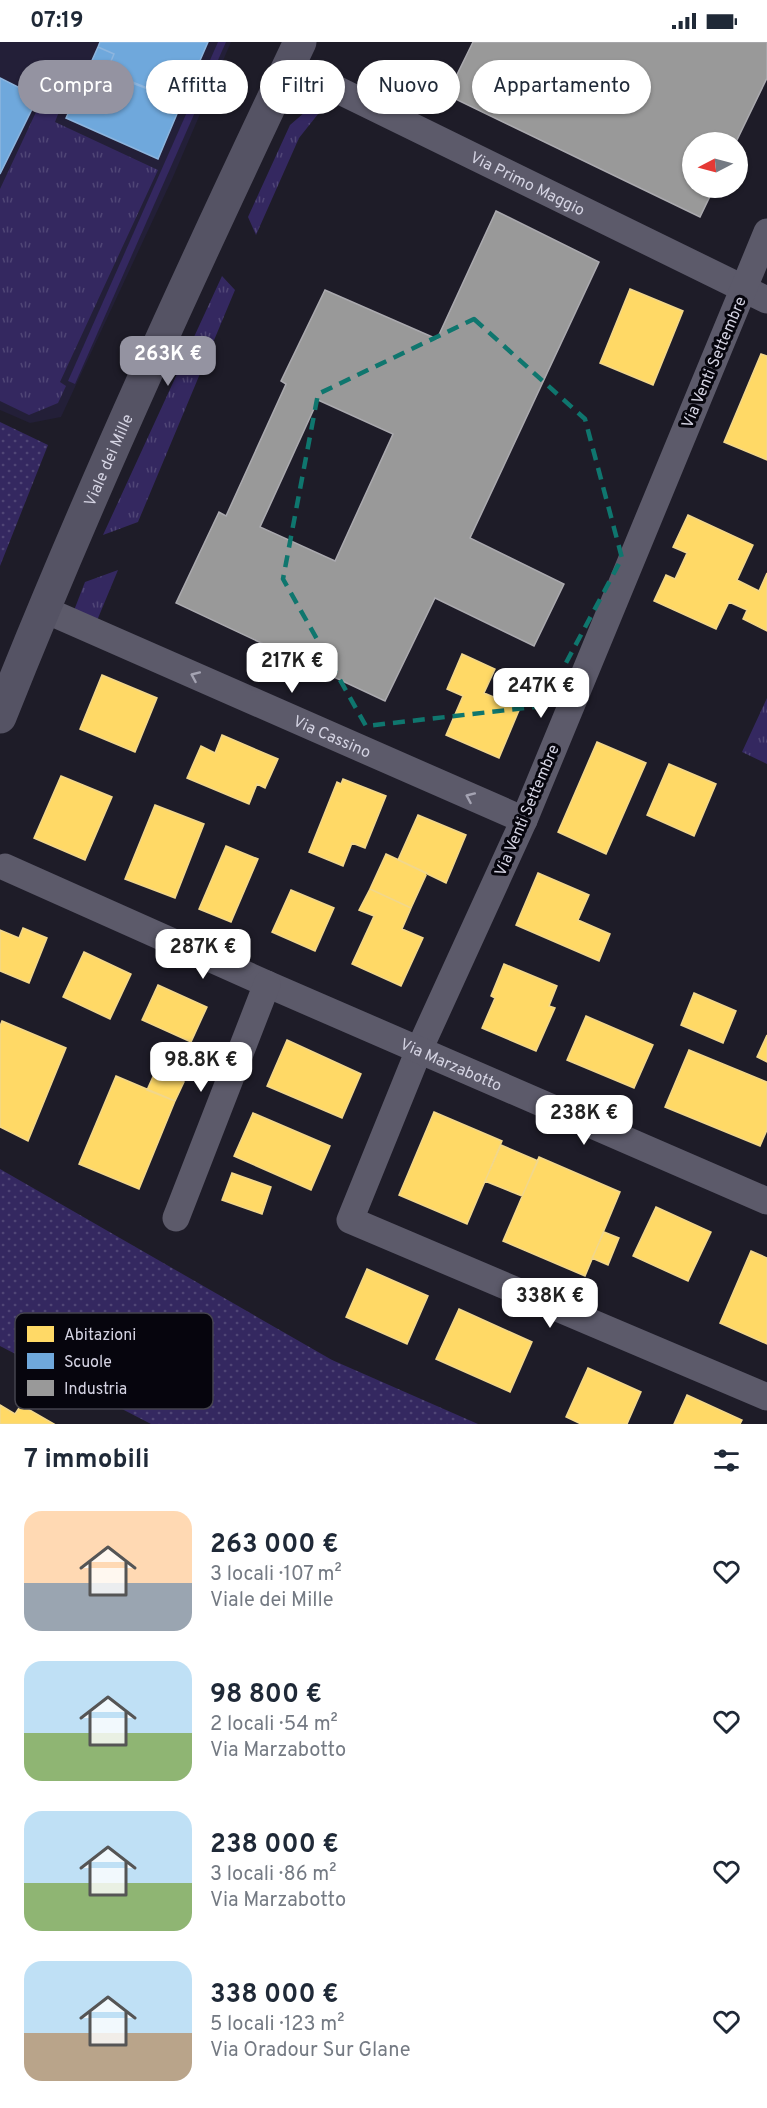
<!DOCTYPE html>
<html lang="it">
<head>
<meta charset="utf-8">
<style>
  body { margin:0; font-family:Overpass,sans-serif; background:#f6f6f7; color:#1f2937; height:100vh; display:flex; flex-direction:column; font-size:22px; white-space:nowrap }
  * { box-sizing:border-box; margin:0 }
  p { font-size:20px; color:#747a83 }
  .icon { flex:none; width:33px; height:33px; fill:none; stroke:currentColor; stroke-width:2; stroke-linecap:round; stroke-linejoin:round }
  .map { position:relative; height:1382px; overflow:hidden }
  .sheet { display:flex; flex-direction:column; background:#fff; flex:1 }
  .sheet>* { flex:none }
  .banner { position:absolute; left:18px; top:18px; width:732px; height:54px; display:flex; gap:12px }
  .needle { width:39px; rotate:264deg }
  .controls { position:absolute; left:682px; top:90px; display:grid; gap:12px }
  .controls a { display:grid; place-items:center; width:66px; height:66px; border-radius:50%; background:#fff; box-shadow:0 2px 4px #0004; font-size:30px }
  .price { position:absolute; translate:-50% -51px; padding:0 14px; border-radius:12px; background:#fff; color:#222; font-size:20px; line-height:39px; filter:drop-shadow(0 2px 3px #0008) }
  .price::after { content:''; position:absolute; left:50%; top:36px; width:18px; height:14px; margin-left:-9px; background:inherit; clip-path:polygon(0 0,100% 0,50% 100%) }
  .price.active { background:#9493a1; color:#fff }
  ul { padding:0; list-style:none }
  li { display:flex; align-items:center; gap:18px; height:150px; padding:0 24px }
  li span { display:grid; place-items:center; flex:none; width:168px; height:120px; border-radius:18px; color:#555 }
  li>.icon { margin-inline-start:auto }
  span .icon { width:72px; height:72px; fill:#fffc; stroke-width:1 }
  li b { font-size:26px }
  h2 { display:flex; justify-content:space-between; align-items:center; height:72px; padding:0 24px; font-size:26px }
  .chip { padding:0 21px; border-radius:27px; background:#fff; box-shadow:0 2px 4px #0004; font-size:21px; line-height:54px }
  .chip.active { background:#9493a1; color:#fff }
  .status { display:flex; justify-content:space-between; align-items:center; height:42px; padding:0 30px; background:#fff; direction:ltr }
  .status svg { height:16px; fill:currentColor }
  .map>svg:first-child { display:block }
  .built { fill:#231f38 }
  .grass { fill:url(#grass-tufts) }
  .park { fill:url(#park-dots) }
  .garden { fill:#342860 }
  .homes { fill:#ffd966; stroke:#f2d78b; stroke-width:1.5 }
  .schools { fill:#6fa8dc; stroke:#8db5de; stroke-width:1.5 }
  .industry { fill:#999; stroke:#abaaaf; stroke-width:1.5; fill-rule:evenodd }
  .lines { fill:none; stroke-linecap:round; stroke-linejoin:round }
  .street { stroke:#5c5a6a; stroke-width:27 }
  .secondary { stroke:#555364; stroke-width:33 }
  .oneway { stroke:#a4a3b2 }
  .marked { fill:none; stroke:#0f766e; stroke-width:4.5; stroke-dasharray:12 8; stroke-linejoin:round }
  .labels { text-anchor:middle; stroke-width:6; stroke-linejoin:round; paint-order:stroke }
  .street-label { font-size:16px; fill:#d4d3e2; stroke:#06050d }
  .key { fill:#06050d; stroke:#44434d; stroke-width:1.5 }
  .key-label { font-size:16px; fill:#d4d3e2 }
</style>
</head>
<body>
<div class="status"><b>07:19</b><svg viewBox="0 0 49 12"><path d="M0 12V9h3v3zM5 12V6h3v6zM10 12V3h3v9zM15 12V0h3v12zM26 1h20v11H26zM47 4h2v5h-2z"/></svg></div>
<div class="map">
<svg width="767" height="1382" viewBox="0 0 767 1382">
  <defs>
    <pattern id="grass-tufts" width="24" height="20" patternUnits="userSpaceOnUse" patternTransform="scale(1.5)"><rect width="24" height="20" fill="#342860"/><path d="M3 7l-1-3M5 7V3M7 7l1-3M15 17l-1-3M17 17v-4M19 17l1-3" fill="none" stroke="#504676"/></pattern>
    <pattern id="park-dots" width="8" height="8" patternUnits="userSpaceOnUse" patternTransform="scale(1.5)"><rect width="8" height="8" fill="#342860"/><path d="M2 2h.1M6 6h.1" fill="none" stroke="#504676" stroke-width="1.8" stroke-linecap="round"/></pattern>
  </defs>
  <rect width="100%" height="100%" fill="#1e1c28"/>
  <path class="built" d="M 0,0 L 231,0 L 173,135 L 61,375 L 30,381 L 0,368 Z"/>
  <path class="grass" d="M 44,53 L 62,62 L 55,80 L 158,128 L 60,340 L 66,344 L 58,361 L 29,373 L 0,359 L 0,147 Z
    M 326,62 L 299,96 L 256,193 L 248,175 L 290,83 L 312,64 Z
    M 222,234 L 235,248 L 138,480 L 103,493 Z
    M 118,528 L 96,581 L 73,571 L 85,540 Z
    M 767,656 L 767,722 L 742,710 Z"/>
  <path class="park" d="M 0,380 L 48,403 L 0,524 Z
    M 0,1127 L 332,1318 L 478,1382 L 151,1382 L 0,1304 Z"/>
  <path class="garden" d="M 218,0 L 226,0 L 75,342 L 68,339 Z"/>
  <path class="homes" d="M 630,247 L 683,269 L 653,343 L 600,321 Z
    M 761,312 L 767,314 L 767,418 L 724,400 Z
    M 688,473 L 753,503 L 737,538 L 759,549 L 767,531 L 767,589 L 743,577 L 747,568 L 729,560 L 716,587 L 654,559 L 666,533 L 675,537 L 687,511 L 673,505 Z
    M 462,612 L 495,627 L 484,651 L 520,666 L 499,716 L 446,693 L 463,654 L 447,647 Z
    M 102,633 L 157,656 L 135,710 L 80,687 Z
    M 222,693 L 278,717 L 265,746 L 257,742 L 249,762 L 187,736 L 201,704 L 215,711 Z
    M 597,700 L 646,721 L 606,812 L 558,790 Z
    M 669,722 L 716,742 L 694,794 L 647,773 Z
    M 61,734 L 112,755 L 85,818 L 34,796 Z
    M 343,737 L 386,754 L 365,806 L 352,801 L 343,824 L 309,810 L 337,740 L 341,742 Z
    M 155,763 L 204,782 L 175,856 L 125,837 Z
    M 418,773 L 466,793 L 446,841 L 398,818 Z
    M 226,804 L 258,817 L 231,880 L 199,867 Z
    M 386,812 L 427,831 L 411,866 L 370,847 Z
    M 538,831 L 589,853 L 578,878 L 610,892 L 599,919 L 516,883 Z
    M 370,847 L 411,866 L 402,887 L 423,896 L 401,944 L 352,922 L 374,874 L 359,868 Z
    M 291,848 L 334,866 L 315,909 L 272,890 Z
    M 23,886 L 47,896 L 29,941 L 0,929 L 0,888 L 19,896 Z
    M 84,910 L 131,932 L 110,977 L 63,955 Z
    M 504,922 L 557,944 L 549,964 L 555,966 L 536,1009 L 482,986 L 495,956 L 491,954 Z
    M 158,943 L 207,965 L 191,1000 L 142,978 Z
    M 694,951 L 736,969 L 723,1001 L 681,983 Z
    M 586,974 L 653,1003 L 634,1046 L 567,1018 Z
    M 2,979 L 66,1006 L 28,1099 L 0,1085 L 0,984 Z
    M 767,993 L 767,1020 L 757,1015 Z
    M 287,998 L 361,1032 L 342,1076 L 267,1044 Z
    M 689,1008 L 767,1040 L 767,1088 L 760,1104 L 665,1065 Z
    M 156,1028 L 184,1040 L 175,1059 L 147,1048 Z
    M 116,1034 L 175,1059 L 139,1147 L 79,1122 Z
    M 434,1070 L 502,1099 L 467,1182 L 399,1153 Z
    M 253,1071 L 330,1104 L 311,1148 L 234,1114 Z
    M 501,1103 L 538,1119 L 522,1154 L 485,1139 Z
    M 539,1115 L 620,1150 L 585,1234 L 503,1199 Z
    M 232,1131 L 271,1145 L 262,1172 L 222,1158 Z
    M 656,1165 L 711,1190 L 688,1239 L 633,1214 Z
    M 604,1190 L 619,1196 L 608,1223 L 592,1216 Z
    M 751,1209 L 767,1216 L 767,1302 L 720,1281 Z
    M 367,1227 L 428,1254 L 407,1302 L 346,1275 Z
    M 459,1267 L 532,1300 L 510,1350 L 436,1317 Z
    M 588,1326 L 641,1350 L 627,1382 L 581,1382 L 566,1375 Z
    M 687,1353 L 742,1378 L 740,1382 L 674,1382 Z
    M 0,1363 L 15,1372 L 21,1363 L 54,1382 L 0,1382 Z"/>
  <path class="schools" d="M 100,0 L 208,0 L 182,60 L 106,31 L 114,12 L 98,5 Z
    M 98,5 L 114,12 L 106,31 L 90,23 Z
    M 90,23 L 182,60 L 158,117 L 66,76 Z
    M 0,36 L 38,55 L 0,132 Z"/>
  <path class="industry" d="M 473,0 L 767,0 L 767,36 L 736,100 L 693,100 L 693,146 L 714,146 L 700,175 L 447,53 Z
    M 496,169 L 599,220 L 470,496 L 564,542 L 534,604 L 435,556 L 385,659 L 176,561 L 219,470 L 226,474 L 286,342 L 281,339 L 325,248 L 437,297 ZM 318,358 L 393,392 L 335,519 L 260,485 Z"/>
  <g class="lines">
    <g class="street">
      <path id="s1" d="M 289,24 L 767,258"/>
      <path d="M 767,190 L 524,778 L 419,1008 L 350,1178 L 767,1355"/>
      <path id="s2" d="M 43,567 L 524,778"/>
      <path id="s3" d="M 5,825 L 267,942 L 767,1159"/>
      <path d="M 176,1176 L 267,942"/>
    </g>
    <path class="secondary" id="s4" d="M 0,675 C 91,446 194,223 300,0"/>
  </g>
  <defs><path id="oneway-chevron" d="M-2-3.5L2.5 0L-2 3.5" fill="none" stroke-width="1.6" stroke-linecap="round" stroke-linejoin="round" transform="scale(1.5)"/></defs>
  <g class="oneway">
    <use href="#oneway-chevron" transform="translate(195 634) rotate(-156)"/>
    <use href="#oneway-chevron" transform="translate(470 755) rotate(-156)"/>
  </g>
  <path class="marked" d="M 474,277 L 585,377 L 622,516 L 543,664 L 366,684 L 283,537 L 318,352 Z"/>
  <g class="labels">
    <g class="street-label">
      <text dy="6" stroke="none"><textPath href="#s1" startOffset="266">Via Primo Maggio</textPath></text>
      <text transform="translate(713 320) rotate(-67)" y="6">Via Venti Settembre</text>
      <text dy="6" stroke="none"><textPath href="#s4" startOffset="279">Viale dei Mille</textPath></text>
      <text dy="6" stroke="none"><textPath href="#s2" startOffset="316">Via Cassino</textPath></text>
      <text transform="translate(526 768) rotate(-67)" y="6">Via Venti Settembre</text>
      <text dy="6" stroke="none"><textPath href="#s3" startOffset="488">Via Marzabotto</textPath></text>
    </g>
  </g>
  <rect x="15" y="1271" width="198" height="96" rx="9" class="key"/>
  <rect x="27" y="1284" width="27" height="16" fill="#ffd966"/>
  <rect x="27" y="1311" width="27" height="16" fill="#6fa8dc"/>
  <rect x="27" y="1338" width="27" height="16" fill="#999"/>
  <g class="key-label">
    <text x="64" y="1298">Abitazioni</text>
    <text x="64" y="1325">Scuole</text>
    <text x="64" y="1352">Industria</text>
  </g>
</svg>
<div class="controls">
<a><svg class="needle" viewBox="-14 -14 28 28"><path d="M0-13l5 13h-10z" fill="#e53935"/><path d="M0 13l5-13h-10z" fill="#747a83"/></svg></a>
</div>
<b class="price active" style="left:168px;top:345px">263K €</b>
<b class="price" style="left:292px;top:652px">217K €</b>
<b class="price" style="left:541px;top:677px">247K €</b>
<b class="price" style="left:203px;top:938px">287K €</b>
<b class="price" style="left:201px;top:1051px">98.8K €</b>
<b class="price" style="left:584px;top:1104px">238K €</b>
<b class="price" style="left:550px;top:1287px">338K €</b>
<div class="banner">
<a class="chip active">Compra</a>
<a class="chip">Affitta</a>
<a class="chip">Filtri</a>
<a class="chip">Nuovo</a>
<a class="chip">Appartamento</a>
</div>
</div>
<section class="sheet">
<h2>7 immobili<svg class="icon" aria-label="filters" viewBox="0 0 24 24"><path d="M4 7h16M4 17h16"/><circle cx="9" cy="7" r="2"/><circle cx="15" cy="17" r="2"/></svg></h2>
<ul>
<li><span style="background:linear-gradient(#ffd9b3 60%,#9aa5b1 0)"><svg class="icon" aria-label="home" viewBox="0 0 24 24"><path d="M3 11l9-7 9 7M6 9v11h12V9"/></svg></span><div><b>263 000 €</b><p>3 locali · 107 m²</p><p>Viale dei Mille</p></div><svg class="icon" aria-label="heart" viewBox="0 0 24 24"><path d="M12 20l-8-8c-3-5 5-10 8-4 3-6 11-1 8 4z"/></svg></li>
<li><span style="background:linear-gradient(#bfe0f5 60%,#8fb573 0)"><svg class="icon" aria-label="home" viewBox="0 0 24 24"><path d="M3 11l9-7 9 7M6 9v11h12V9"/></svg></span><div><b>98 800 €</b><p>2 locali · 54 m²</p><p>Via Marzabotto</p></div><svg class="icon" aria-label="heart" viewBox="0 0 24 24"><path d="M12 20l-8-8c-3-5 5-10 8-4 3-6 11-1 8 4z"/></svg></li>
<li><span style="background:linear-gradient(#bfe0f5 60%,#8fb573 0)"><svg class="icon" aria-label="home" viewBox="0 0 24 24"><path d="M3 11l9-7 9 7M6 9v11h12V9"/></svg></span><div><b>238 000 €</b><p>3 locali · 86 m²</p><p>Via Marzabotto</p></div><svg class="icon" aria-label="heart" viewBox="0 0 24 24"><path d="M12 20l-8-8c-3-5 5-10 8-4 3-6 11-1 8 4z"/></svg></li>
<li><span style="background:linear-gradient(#bfe0f5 60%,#b9a48a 0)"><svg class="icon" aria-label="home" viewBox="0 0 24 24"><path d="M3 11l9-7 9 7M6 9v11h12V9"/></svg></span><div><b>338 000 €</b><p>5 locali · 123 m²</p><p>Via Oradour Sur Glane</p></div><svg class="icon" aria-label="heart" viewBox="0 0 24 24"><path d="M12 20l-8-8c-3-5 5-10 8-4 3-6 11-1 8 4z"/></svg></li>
</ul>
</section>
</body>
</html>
